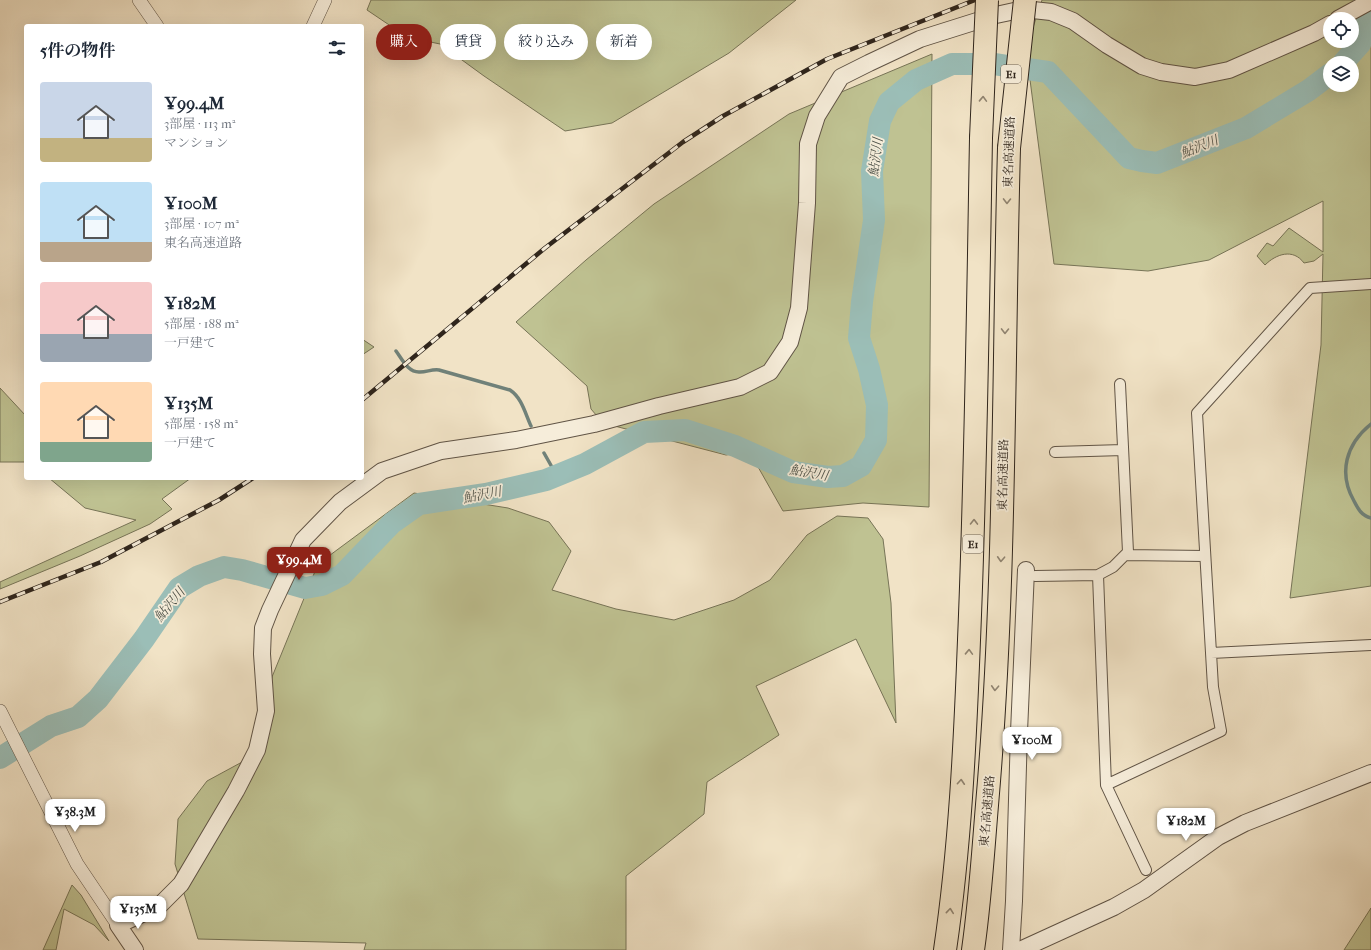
<!DOCTYPE html>
<html lang="ja">
<head>
<meta charset="utf-8">
<style>
  body { margin:0; font-family:"IM FELL French Canon","Noto Serif JP",serif; background:#f2f2f3; color:#1f2937; height:100vh; display:flex; flex-direction:column; font-size:15px; white-space:nowrap }
  * { box-sizing:border-box; margin:0 }
  p { font-size:13px; color:#747a83 }
  .icon { flex:none; width:22px; height:22px; fill:none; stroke:currentColor; stroke-width:2; stroke-linecap:round; stroke-linejoin:round }
  .map { position:relative; flex:1; overflow:hidden }
  .panel { position:absolute; left:24px; top:24px; width:340px; height:456px; display:flex; flex-direction:column; background:#fff; border-radius:4px; box-shadow:0 4px 16px #0002 }
  .panel>* { flex:none }
  .top-card { position:absolute; left:376px; top:24px; width:380px; height:36px; display:flex; gap:8px }
  .buttons { position:absolute; left:1323px; top:12px; display:grid; gap:8px }
  .buttons a { display:grid; place-items:center; width:36px; height:36px; border-radius:50%; background:#fff; box-shadow:0 4px 16px #0002; font-size:20px }
  .price { position:absolute; translate:-50% -34px; padding:0 9px; border-radius:8px; background:#fff; color:#222; font-size:13px; line-height:26px; filter:drop-shadow(0 1px 2px #0008) }
  .price::after { content:''; position:absolute; left:50%; top:24px; width:12px; height:9px; margin-left:-6px; background:inherit; clip-path:polygon(0 0,100% 0,50% 100%) }
  .price.current { background:#8f2418; color:#fff }
  ul { padding:0; list-style:none }
  li { display:flex; align-items:center; gap:12px; height:100px; padding:0 16px }
  li span { display:grid; place-items:center; flex:none; width:112px; height:80px; border-radius:4px; color:#555 }
  li>.icon { margin-inline-start:auto }
  span .icon { width:48px; height:48px; fill:#fffc; stroke-width:1 }
  li b { font-size:17px }
  h2 { display:flex; justify-content:space-between; align-items:center; height:48px; padding:0 16px; font-size:17px }
  .pill { padding:0 14px; border-radius:18px; background:#fff; box-shadow:0 4px 16px #0002; font-size:14px; line-height:36px }
  .pill.current { background:#8f2418; color:#fff }
  .map>svg:first-child { display:block }
  .green { fill:#bfc292; stroke:#777457; fill-rule:evenodd }
  .lines { fill:none; stroke-linecap:round; stroke-linejoin:round }
  .stream { stroke:#708179; stroke-width:3.5 }
  .river { stroke:#9bbeb7; stroke-width:22 }
  .pedestrian-casing { stroke:#605446; stroke-width:12 }
  .minor-casing { stroke:#605446; stroke-width:14 }
  .tertiary-casing { stroke:#605446; stroke-width:18 }
  .motorway-casing { stroke:#2f251c; stroke-width:24 }
  .pedestrian { stroke:#f6edda; stroke-width:10 }
  .minor { stroke:#f6edda; stroke-width:13 }
  .tertiary { stroke:#f6edda; stroke-width:16 }
  .motorway { stroke:#f1e3c6; stroke-width:22 }
  .rail-casing { stroke:#2f251c; stroke-width:4.5 }
  .rail { stroke:#f6edda; stroke-width:3; stroke-dasharray:9; stroke-linecap:butt }
  .motorway-bridge-casing { stroke:#2f251c; stroke-width:24; stroke-linecap:butt }
  .motorway-bridge { stroke:#f1e3c6; stroke-width:22 }
  .oneway { stroke:#908471 }
  .labels { text-anchor:middle; stroke-width:3.5; stroke-linejoin:round; paint-order:stroke }
  .shield { fill:#f6edda; stroke:#6b6155; stroke-width:1 }
  .shield-label { font-size:11px; font-weight:bold; fill:#2f251c }
  .street-label { font-size:12px; fill:#2f251c; stroke:#f6edda }
  .water-label { font-size:13px; font-style:italic; fill:#4f534a; stroke:#f6edda }
</style>
</head>
<body>
<div class="map">
<svg width="1371" height="950" viewBox="0 0 1371 950">
  <rect width="100%" height="100%" fill="#f1e3c6"/>
  <filter id="stains"><feTurbulence type="fractalNoise" baseFrequency=".005" numOctaves="4"/><feColorMatrix values="0 0 0 0 .2 0 0 0 0 .09 0 0 0 0 .02 0 0 0 .5 -.17"/></filter>
  <radialGradient id="worn" r=".72"><stop offset=".6" stop-color="#630" stop-opacity="0"/><stop offset="1" stop-color="#630" stop-opacity=".3"/></radialGradient>
  <path class="green" d="M 371,0 L 796,0 L 729,53 L 612,123 L 565,131 L 484,76 L 440,44 L 407,37 L 367,10 Z
    M 1042,0 L 1371,0 L 1371,586 L 1290,598 L 1321,345 L 1323,254 L 1314,261 L 1304,263 C 1293,248 1276,254 1265,265 L 1257,256 L 1267,243 L 1273,246 L 1289,228 L 1323,252 L 1323,201 L 1209,260 L 1148,271 L 1054,264 L 1026,49 ZM 1330,19 L 1352,19 L 1352,41 L 1330,41 ZM 1330,63 L 1352,63 L 1352,85 L 1330,85 Z
    M 932,54 L 929,507 L 863,503 L 783,511 L 749,451 L 726,455 L 603,423 L 591,409 L 587,386 L 516,322 L 586,260 L 654,204 L 789,114 Z
    M 362,339 L 374,347 L 362,355 Z
    M 0,388 L 26,416 L 26,462 L 0,462 Z
    M 49,478 L 191,478 L 162,499 L 172,509 L 150,524 L 80,556 L 0,589 L 0,582 L 136,520 L 85,508 Z
    M 414,493 L 508,508 L 549,522 L 571,551 L 552,590 L 616,609 L 674,620 L 734,600 L 770,580 L 807,535 L 837,516 L 868,518 L 883,539 L 891,603 L 896,723 L 856,639 L 756,686 L 779,735 L 707,782 L 704,814 L 626,876 L 626,950 L 364,950 L 366,943 L 198,939 L 175,864 L 178,819 L 207,781 L 255,755 L 272,677 L 318,564 Z
    M 72,885 L 81,895 L 109,941 L 94,925 L 64,909 L 56,950 L 43,950 Z
    M 1371,908 L 1371,950 L 1344,950 Z"/>
  <g class="lines">
    <path class="stream" d="M 1364,30 L 1371,35
      M 396,351 C 402,359 408,373 420,372 C 427,372 432,369 439,370 L 510,390 C 522,398 525,413 531,426
      M 1371,424 C 1346,444 1338,473 1354,501 C 1358,509 1362,516 1371,518
      M 544,453 L 557,476"/>
    <path class="river" d="M 1343,63 L 1360,44 L 1366,26 L 1364,0
      M 0,758 L 51,726 L 78,717 L 98,699 L 144,639 L 179,588 L 199,576 L 224,567 L 242,570 L 305,588 L 322,585 L 342,575 L 392,523 L 419,504 L 486,494 L 546,480 L 585,464 L 644,432 L 685,430 L 735,446 L 793,472 L 828,477 L 843,476 L 861,466 L 876,440 L 877,405 L 869,369 L 859,338 L 862,302 L 874,220 L 872,171 L 880,121 L 889,102 L 916,80 L 952,64 L 994,64 L 1048,72 L 1129,158 L 1142,161 L 1157,163 L 1246,128 L 1309,90 L 1330,74"/>
    <defs>
      <path id="pedestrian" d="M 1120,384 L 1128,552 L 1113,567 L 1098,575 L 1106,785 L 1146,870
        M 1055,452 L 1123,450
        M 1125,555 L 1205,556
        M 1035,576 L 1098,575
        M 1211,653 L 1371,645
        M 1106,785 L 1221,731 L 1213,687 L 1197,413 L 1310,288 L 1371,284"/>
      <path id="minor" d="M 139,0 L 157,26
        M 313,26 L 325,0
        M 0,711 L 77,864 L 118,925"/>
      <path id="tertiary" d="M 1338,19 L 1371,1
        M 135,950 L 118,925 L 159,906 L 181,884 L 236,791 L 257,750 L 266,711 L 262,654 L 263,628 L 270,610 L 303,540 L 340,502 L 382,471 L 441,451 L 516,440 L 594,424 L 659,406 L 740,387 L 770,372 L 790,342 L 799,308 L 807,203 L 808,144 L 817,116 L 841,77 L 869,63 L 920,39 L 996,15 L 1024,9 L 1051,12 L 1073,21 L 1107,45 L 1142,66 L 1161,72 L 1195,77 L 1229,70 L 1314,33 L 1330,24
        M 1011,950 L 1014,901 L 1019,732 L 1026,570
        M 1020,950 L 1114,907 L 1144,890 L 1218,837 L 1245,823 L 1371,773"/>
      <path id="motorway" d="M 945,950 C 960,848 965,744 969,640 C 976,473 978,305 981,138
        M 973,950 C 980,902 983,853 987,805 C 1006,587 1003,367 1009,148"/>
    </defs>
    <use href="#pedestrian" class="pedestrian-casing"/>
    <use href="#minor" class="minor-casing"/>
    <use href="#tertiary" class="tertiary-casing"/>
    <use href="#motorway" class="motorway-casing"/>
    <use href="#pedestrian" class="pedestrian"/>
    <use href="#minor" class="minor"/>
    <use href="#tertiary" class="tertiary"/>
    <use href="#motorway" class="motorway"/>
    <defs>
      <path id="rail" d="M 362,400 L 545,248 L 683,142 L 723,116 L 827,59 L 975,0
        M 0,602 L 101,562 L 219,500 L 253,478"/>
    </defs>
    <use href="#rail" class="rail-casing"/>
    <use href="#rail" class="rail"/>
    <defs>
      <path id="motorway-bridge" d="M 981,138 L 987,0
        M 1009,148 L 1025,0"/>
    </defs>
    <use href="#motorway-bridge" class="motorway-bridge-casing"/>
    <use href="#motorway-bridge" class="motorway-bridge"/>
  </g>
  <defs><path id="oneway-chevron" d="M-2-3.5L2.5 0L-2 3.5" fill="none" stroke-width="1.6" stroke-linecap="round" stroke-linejoin="round"/></defs>
  <g class="oneway">
    <use href="#oneway-chevron" transform="translate(983 99) rotate(-88)"/>
    <use href="#oneway-chevron" transform="translate(1007 201) rotate(91)"/>
    <use href="#oneway-chevron" transform="translate(1005 331) rotate(91)"/>
    <use href="#oneway-chevron" transform="translate(974 522) rotate(-89)"/>
    <use href="#oneway-chevron" transform="translate(1001 559) rotate(93)"/>
    <use href="#oneway-chevron" transform="translate(969 652) rotate(-88)"/>
    <use href="#oneway-chevron" transform="translate(995 688) rotate(93)"/>
    <use href="#oneway-chevron" transform="translate(961 782) rotate(-86)"/>
    <use href="#oneway-chevron" transform="translate(950 911) rotate(-84)"/>
  </g>
  <g class="labels">
    <g class="shield">
      <rect x="1001" y="65" width="20" height="18" rx="3"/>
      <rect x="963" y="535" width="20" height="18" rx="3"/>
    </g>
    <g class="shield-label">
      <text x="1011" y="78">E1</text>
      <text x="973" y="548">E1</text>
    </g>
    <g class="street-label">
      <text transform="translate(1009 152) rotate(-88)" y="4">東名高速道路</text>
      <text transform="translate(1003 475) rotate(-89)" y="4">東名高速道路</text>
      <text transform="translate(987 811) rotate(-85)" y="4">東名高速道路</text>
    </g>
    <g class="water-label">
      <text transform="translate(1199 146) rotate(-22)" y="5">鮎沢川</text>
      <text transform="translate(875 157) rotate(-83)" y="5">鮎沢川</text>
      <text transform="translate(809 472) rotate(10)" y="5">鮎沢川</text>
      <text transform="translate(482 494) rotate(-11)" y="5">鮎沢川</text>
      <text transform="translate(169 604) rotate(-50)" y="5">鮎沢川</text>
    </g>
  </g>
  <rect width="100%" height="100%" filter="url(#stains)"/>
  <rect width="100%" height="100%" fill="url(#worn)"/>
</svg>
<div class="buttons">
<a><svg class="icon" aria-label="locate" viewBox="0 0 24 24"><circle cx="12" cy="12" r="6"/><path d="M12 2v4M12 18v4M2 12h4M18 12h4"/></svg></a>
<a><svg class="icon" aria-label="layers" viewBox="0 0 24 24"><path d="M12 4l9 5-9 5-9-5zM3 14l9 5 9-5"/></svg></a>
</div>
<b class="price current" style="left:299px;top:581px">¥99.4M</b>
<b class="price" style="left:1032px;top:761px">¥100M</b>
<b class="price" style="left:75px;top:833px">¥38.3M</b>
<b class="price" style="left:1186px;top:842px">¥182M</b>
<b class="price" style="left:138px;top:930px">¥135M</b>
<div class="top-card">
<a class="pill current">購入</a>
<a class="pill">賃貸</a>
<a class="pill">絞り込み</a>
<a class="pill">新着</a>
</div>
<section class="panel">
<h2>5件の物件<svg class="icon" aria-label="filters" viewBox="0 0 24 24"><path d="M4 7h16M4 17h16"/><circle cx="9" cy="7" r="2"/><circle cx="15" cy="17" r="2"/></svg></h2>
<ul>
<li><span style="background:linear-gradient(#c9d6e8 70%,#c2b280 0)"><svg class="icon" aria-label="home" viewBox="0 0 24 24"><path d="M3 11l9-7 9 7M6 9v11h12V9"/></svg></span><div><b>¥99.4M</b><p>3部屋 · 113 m²</p><p>マンション</p></div></li>
<li><span style="background:linear-gradient(#bfe0f5 75%,#b9a48a 0)"><svg class="icon" aria-label="home" viewBox="0 0 24 24"><path d="M3 11l9-7 9 7M6 9v11h12V9"/></svg></span><div><b>¥100M</b><p>3部屋 · 107 m²</p><p>東名高速道路</p></div></li>
<li><span style="background:linear-gradient(#f6c9c9 65%,#9aa5b1 0)"><svg class="icon" aria-label="home" viewBox="0 0 24 24"><path d="M3 11l9-7 9 7M6 9v11h12V9"/></svg></span><div><b>¥182M</b><p>5部屋 · 188 m²</p><p>一戸建て</p></div></li>
<li><span style="background:linear-gradient(#ffd9b3 75%,#7fa58c 0)"><svg class="icon" aria-label="home" viewBox="0 0 24 24"><path d="M3 11l9-7 9 7M6 9v11h12V9"/></svg></span><div><b>¥135M</b><p>5部屋 · 158 m²</p><p>一戸建て</p></div></li>
</ul>
</section>
</div>
</body>
</html>
